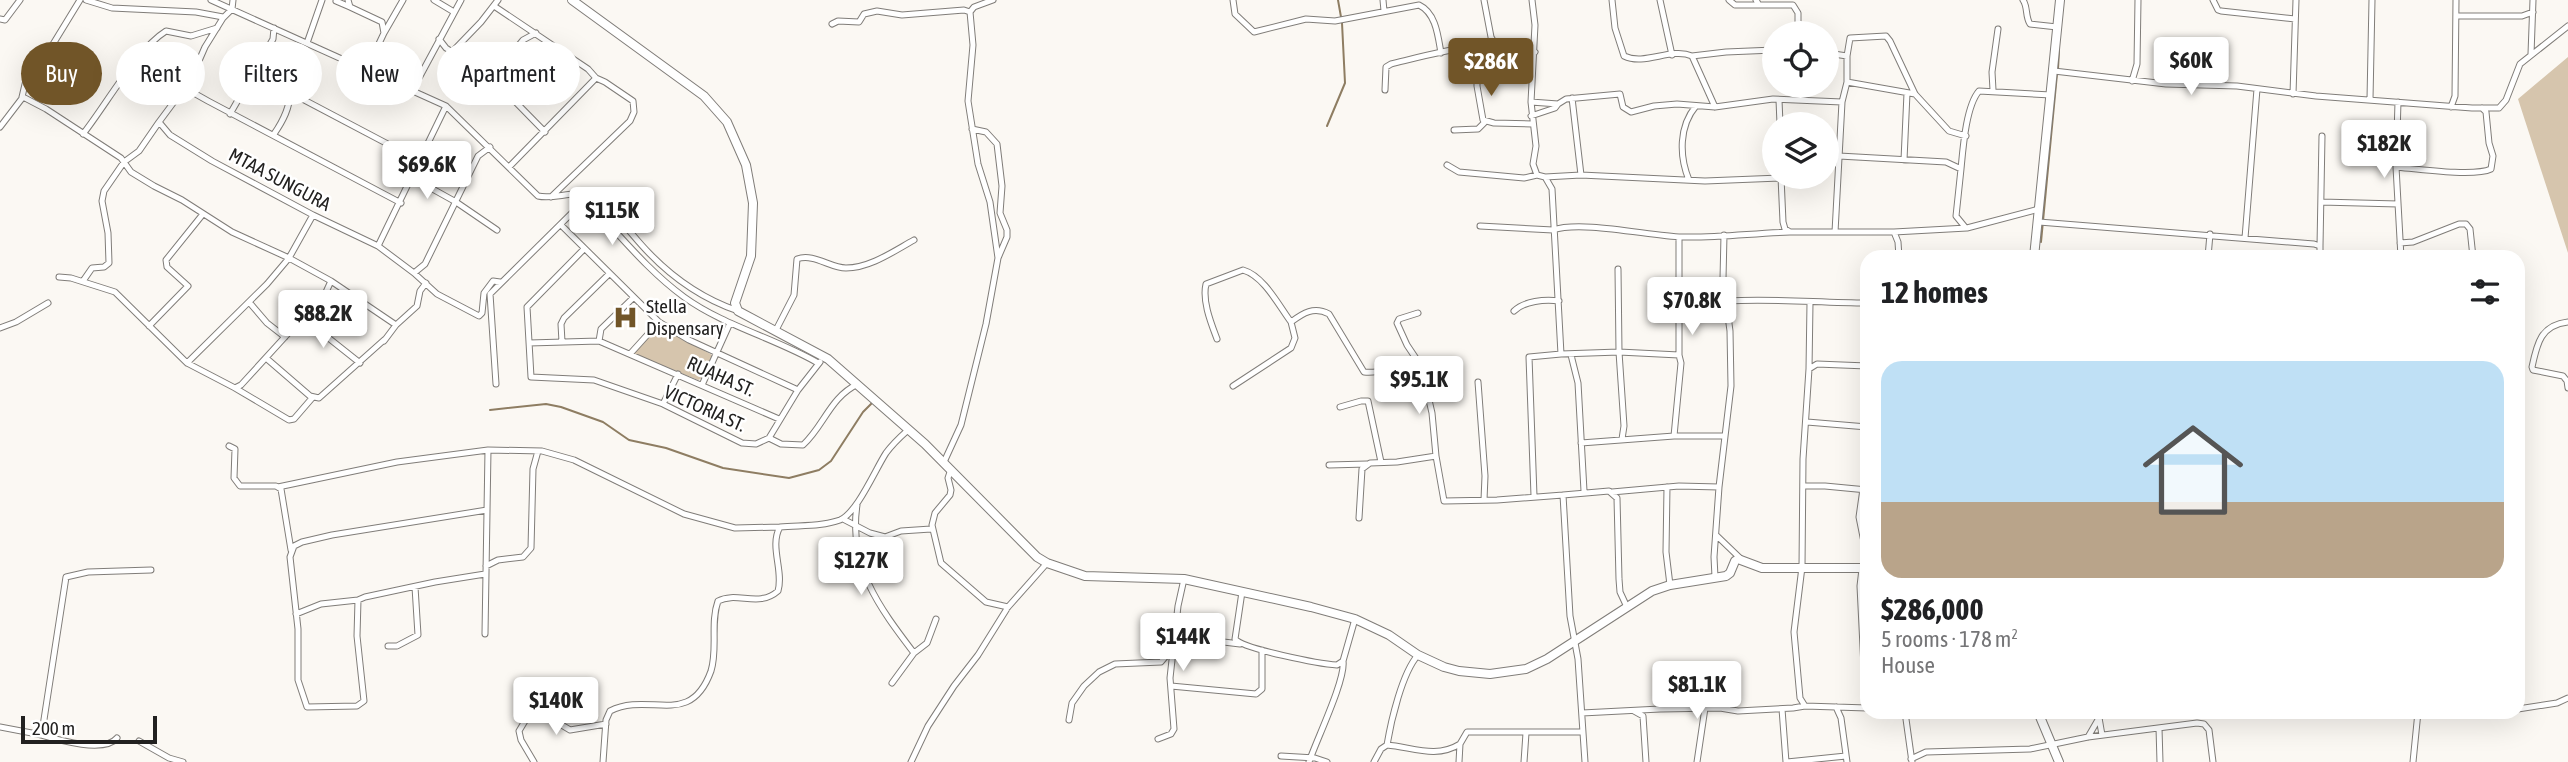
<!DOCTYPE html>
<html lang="en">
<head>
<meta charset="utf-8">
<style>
  body { margin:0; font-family:"Asap Condensed",sans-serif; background:#f2f2f2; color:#202124; height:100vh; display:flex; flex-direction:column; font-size:26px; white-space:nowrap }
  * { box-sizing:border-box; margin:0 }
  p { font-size:23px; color:#757577 }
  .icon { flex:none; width:38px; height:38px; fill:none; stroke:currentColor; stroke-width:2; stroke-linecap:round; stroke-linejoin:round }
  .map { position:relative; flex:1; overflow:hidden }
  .details { position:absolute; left:1860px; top:250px; width:665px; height:469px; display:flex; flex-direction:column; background:#fff; border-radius:21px; box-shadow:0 7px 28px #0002 }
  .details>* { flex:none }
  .banner { position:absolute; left:21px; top:42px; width:665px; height:63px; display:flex; gap:14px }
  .tools { position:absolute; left:1762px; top:21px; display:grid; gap:14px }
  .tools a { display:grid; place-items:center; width:77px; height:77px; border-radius:50%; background:#fff; box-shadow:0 7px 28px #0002; font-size:35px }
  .scale { position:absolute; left:21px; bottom:18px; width:136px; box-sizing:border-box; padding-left:7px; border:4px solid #222120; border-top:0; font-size:19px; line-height:24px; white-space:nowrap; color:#222120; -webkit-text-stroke:5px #fff; paint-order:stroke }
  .price { position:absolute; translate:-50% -60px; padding:0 16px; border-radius:7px; background:#fff; color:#222; font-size:23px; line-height:46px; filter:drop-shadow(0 2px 4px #0008) }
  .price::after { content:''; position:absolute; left:50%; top:42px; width:21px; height:16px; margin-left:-10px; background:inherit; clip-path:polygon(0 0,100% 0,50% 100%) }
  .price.active { background:#715528; color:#fff }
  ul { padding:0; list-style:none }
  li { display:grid; align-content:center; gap:14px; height:371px; padding:0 21px }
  li span { display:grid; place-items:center; height:217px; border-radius:21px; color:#555 }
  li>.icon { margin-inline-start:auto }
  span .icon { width:126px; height:126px; fill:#fffc; stroke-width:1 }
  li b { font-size:30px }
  h2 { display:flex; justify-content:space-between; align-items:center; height:84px; padding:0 21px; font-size:30px }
  .tag { padding:0 24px; border-radius:32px; background:#fff; box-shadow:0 7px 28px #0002; font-size:24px; line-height:63px }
  .tag.active { background:#715528; color:#fff }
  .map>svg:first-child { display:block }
  .green { fill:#d6c5ad }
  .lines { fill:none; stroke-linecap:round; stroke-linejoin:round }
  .stream { stroke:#8e7d62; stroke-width:2 }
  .street-casing { stroke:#807d79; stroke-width:7 }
  .secondary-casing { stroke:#807d79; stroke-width:10 }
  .street { stroke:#fff; stroke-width:5 }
  .secondary { stroke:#fff; stroke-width:8 }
  .labels { text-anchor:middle; stroke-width:5; stroke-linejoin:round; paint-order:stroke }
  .street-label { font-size:19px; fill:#222120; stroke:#fff }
  .poi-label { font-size:19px; fill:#222120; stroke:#fff; text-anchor:start }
</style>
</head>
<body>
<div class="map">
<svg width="2568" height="762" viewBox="0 0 2568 762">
  <rect width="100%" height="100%" fill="#fbf8f3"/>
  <path class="green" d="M 2568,57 L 2568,253 L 2518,99 Z
    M 660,325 L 712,355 L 701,379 L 698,380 L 634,354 L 633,352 Z"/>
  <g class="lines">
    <path class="stream" d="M 1338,0 L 1341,17
      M 2058,69 L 2059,50
      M 1327,126 L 1345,83 L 1342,23
      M 2041,242 L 2057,74
      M 490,410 L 546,404 L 561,407 L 603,422 L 629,440 L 666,448 L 723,468 L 789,478 L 819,470 L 831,461 L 863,412 L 872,403"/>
    <defs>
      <path id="street" d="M 86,0 L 112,8 L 196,12 L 223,17
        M 211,0 L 446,106 L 538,196 C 555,200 575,189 591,197 C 616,210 630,234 649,253 C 674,279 703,299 738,311
        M 233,0 L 232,9 L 223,18 L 205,47 L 191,79 L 159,122 L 170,135 L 212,161 L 313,215 L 378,246 L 414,273 L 425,264 L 478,156 L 490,147
        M 348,0 L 350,7 L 382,22 L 384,33 L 366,71
        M 434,0 L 454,12
        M 1233,0 L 1235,14 L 1254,32 L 1306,19 L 1335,21 L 1419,5 C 1436,13 1438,36 1441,53
        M 1383,0 L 1384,11
        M 1484,0 L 1491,37 L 1495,44
        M 1532,0 L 1535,25 L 1531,102 L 1536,146 L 1533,164 L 1537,175 L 1545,177 L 1552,189 L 1561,354 L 1619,352 L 1679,355
        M 1612,0 L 1615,28 L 1624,56 C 1645,66 1671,47 1692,56 L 1715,107
        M 1660,0 L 1672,55
        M 1729,0 L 1735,5 L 1759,5
        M 1756,0 L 1759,5 L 1793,5 L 1798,13 L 1798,33
        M 2023,0 C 2028,7 2025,16 2030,24 L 2057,27
        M 2213,0 L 2218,10 L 2221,11 L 2295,19
        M 336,1 L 350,7
        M 494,6 L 588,69 L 596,78 L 509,167
        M 970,12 L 974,7 L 993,0
        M 2457,16 L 2522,16 L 2533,12
        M 0,19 L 5,20 L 20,0
        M 832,24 L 838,21 L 859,22 L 864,14 L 877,11 L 902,15 L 964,10 L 970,12 L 973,45 L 968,101 L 978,164 L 990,202 L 998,258
        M 384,33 L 403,0
        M 439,39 L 446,48 L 492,78 L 545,132
        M 307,43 L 322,0
        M 1477,47 L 1477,86 L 1483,120 L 1494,123 L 1532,124
        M 453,51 L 481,22 L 498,0
        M 1827,53 L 1847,56 L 1847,82 L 1842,102 L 1835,232
        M 2531,54 L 2533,0
        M 1692,56 L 1726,52 L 1774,50
        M 1847,56 L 1850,38 L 1886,36 L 1890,41 L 1915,94 L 1949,131 L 1966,136
        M 2054,71 L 2166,84 L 2237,86 L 2316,96 L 2472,108 L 2499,108 L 2506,100 L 2520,64 L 2568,26
        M 253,73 L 420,161
        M 492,78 L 523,40 L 536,33
        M 188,81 L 192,92 L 208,101 L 401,203
        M 2132,81 L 2137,64 L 2138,0
        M 1847,82 L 1915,94
        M 1385,90 L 1386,67 L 1391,64 C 1425,56 1507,32 1535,52
        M 1993,90 L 1992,72 L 1998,29
        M 412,91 L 461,0
        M 2293,94 L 2296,0
        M 22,97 L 26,80 L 50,49 L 80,0
        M 1572,98 L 1581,175
        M 2370,99 L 2372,0
        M 1779,100 L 1780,124
        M 1531,102 L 1558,104 L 1566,99 L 1620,94 L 1623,107 L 1631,112 L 1654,106 L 1677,104 L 1715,107 L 1773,99 L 1842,102
        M 2398,102 L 2396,167 L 2401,257
        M 518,104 L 567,54
        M 2451,107 L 2455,96 L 2456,0
        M 230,114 L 273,39 L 274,28
        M 1531,116 L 1555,108 L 1558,104
        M 0,127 L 23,97 L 46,109 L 121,158 L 131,172 L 154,186 L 182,200 L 232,232 L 289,258 L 331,281 L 396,325
        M 1454,130 L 1478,129 L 1485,122
        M 83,134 C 106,105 137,49 166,31 L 191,36 L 217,28
        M 274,134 C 283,121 290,108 290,92
        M 1839,156 L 1946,162 L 1961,169 L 1956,216 L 1965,227
        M 1904,160 L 1907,93
        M 1447,165 L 1459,172 L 1524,178 L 1537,175
        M 2396,167 C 2418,169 2474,177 2491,169 L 2493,156 L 2489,143 L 2486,112 L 2482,108
        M 1961,169 C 1963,148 1966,106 1979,91 L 2051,95
        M 411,177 L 456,202 L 497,230
        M 1545,177 L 1581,175 L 1705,181 L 1781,178
        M 1781,177 L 1783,222 L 1785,229 L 1790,232 L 1894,232 L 1967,228 L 2039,209
        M 1689,180 C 1679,156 1679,126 1696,106
        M 551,197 L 630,121 L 634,112 L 633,101 L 605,82 L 596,78
        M 2321,202 L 2398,204
        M 2039,222 L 2314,244 L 2320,246 L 2320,257
        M 561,225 L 659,322 L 689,340 L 798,390
        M 1480,226 L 1553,230 C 1581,220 1650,236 1682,237 C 1718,238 1754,233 1790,232
        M 1894,232 L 1898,242 L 1899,257
        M 2245,238 L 2257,89
        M 2400,243 L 2413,242 L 2459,224 L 2466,224 L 2470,229 L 2473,257
        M 378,246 L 446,106
        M 2320,246 L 2322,136
        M 584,249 L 527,307 L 531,377 L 594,380 L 663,404 L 742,443 L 756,444 L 769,438 L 798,390 L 820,362
        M 2208,257 L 2210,234
        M 1618,269 L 1619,352 L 1624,426 L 1622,439
        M 414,273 L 437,294 L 479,316 L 482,313 L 484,293 L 493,281 L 500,282
        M 59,277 L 71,278 L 115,292 L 187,363 L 235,388 L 241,385 L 326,292 L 331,281
        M 83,281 L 92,268 L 104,267 L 109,263 L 108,233 L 102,201 L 104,191 L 124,162 L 139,151 L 159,122
        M 1727,301 C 1774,298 1820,303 1867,303
        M 249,302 L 267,323 L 285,337
        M 1514,311 C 1524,301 1545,299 1559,301
        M 1418,313 L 1399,319 L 1397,323 L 1407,345 L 1419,363 L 1418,369 L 1426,387 L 1432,413 L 1436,456
        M 305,315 L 326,336 L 360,363
        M 2568,322 C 2541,325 2537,343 2532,367 L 2533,370 L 2563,376 L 2567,381 L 2568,388
        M 149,326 L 188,286 L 167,267 L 166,260 L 203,214
        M 0,328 L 16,322 L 48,303
        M 776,330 L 794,295 L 797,259 C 814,253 830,268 846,268 C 870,268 894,251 914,240
        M 1217,339 C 1211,323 1202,301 1206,284 L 1243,270 C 1264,276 1279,306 1291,322
        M 384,341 L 396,325 L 417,306 L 420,291 L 426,283
        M 599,341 L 601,329 L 633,298
        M 562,342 L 561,324 L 564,318 L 609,274
        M 529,343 L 599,341 L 779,419
        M 630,354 L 659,322
        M 1571,355 L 1578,383 L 1584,491
        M 266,358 L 310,396 L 319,398 L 384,340
        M 187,363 L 267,284 L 289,258 L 313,215
        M 1867,366 L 1817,364 L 1809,369 L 1803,459 L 1802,567 L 1794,632 L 1800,698 L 1805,706 L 1867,708
        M 1809,369 L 1810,303
        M 1478,382 L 1485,476 L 1484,500
        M 496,384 L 490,294 L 584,201 L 588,202 C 619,234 647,270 684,297 C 724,326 775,338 818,363
        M 702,385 L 730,323
        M 1233,386 L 1291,348 L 1295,338 L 1291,322 C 1303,313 1314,306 1329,314 L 1364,372 C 1383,374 1399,365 1418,369
        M 235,388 L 289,420 L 294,419 L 313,397
        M 663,404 L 678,374
        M 1340,407 L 1361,401 L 1368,401 L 1381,462
        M 1807,422 L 1867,427
        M 1674,436 L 1681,363 L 1679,355 L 1679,237
        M 769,438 L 781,444 L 803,445 C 824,426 830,397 858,384
        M 1581,443 L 1674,436 L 1724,436
        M 229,446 L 235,449 L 234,478 L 240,486 L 276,486 L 281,489 L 291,550
        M 944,462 L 961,425 L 986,324 L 998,258 L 1007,237 L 1007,230 L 1000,213 L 1002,186 L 997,144 L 986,132 L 972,129
        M 1329,465 L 1367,464
        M 951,469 L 948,478 L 951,490 L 950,495 L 935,513 L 932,525 L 941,563 L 986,602 L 1008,607
        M 1803,486 L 1825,486 L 1867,490
        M 278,487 L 397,462 L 488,450 L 542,451 L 574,460 L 684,514 L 735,528 L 780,527
        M 1667,487 L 1666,552 L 1670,585
        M 1863,489 L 1859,517 L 1867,557
        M 1612,492 L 1679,486 L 1719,487
        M 1563,495 L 1609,491 L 1617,498 L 1619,579 L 1620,592 L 1627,607
        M 1534,496 L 1529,357 L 1561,354
        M 857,505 C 848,566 879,607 914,653
        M 1359,518 L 1362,469 L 1370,463 L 1397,462 L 1436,456 L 1444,501 L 1497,500 L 1563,495 L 1570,616 L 1578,659 L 1585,762
        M 843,519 L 870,533 L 885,537 L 901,531 L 931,529
        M 1716,535 L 1742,560
        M 486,566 L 498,560 L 523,557 L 531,548 L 533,469 L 538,451
        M 1862,569 L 1860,586 L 1866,708
        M 1715,577 L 1714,557 L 1719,487 L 1731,386 L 1730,331 L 1723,279 L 1724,235
        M 1242,592 L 1235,639 C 1243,649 1320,664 1337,665 L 1343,661 L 1355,619
        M 358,600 L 357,636 L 364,701 L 357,706 L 307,707 L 298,680 L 298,629 L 290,557 L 294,546 L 302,542 L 332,535 L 487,510
        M 296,614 L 321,604 L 358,600 L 365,597 L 435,582 L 485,574
        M 1175,632 L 1199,639 L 1240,644
        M 485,634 L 488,450
        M 388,646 L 397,646 L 418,635 L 415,587
        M 892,683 L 914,653 L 927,643 L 936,619
        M 1171,686 L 1256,694 L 1262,689 L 1262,650
        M 1836,707 L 1841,718 L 1847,762
        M 1782,709 L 1786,762
        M 2518,709 L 2557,703 L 2568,698
        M 1634,711 L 1643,716 L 1646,762
        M 1905,712 L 1912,762
        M 2098,712 L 2102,735
        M 1582,713 L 1660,709 L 1720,708 L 1738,711 L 1793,708 L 1805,706
        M 1069,720 L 1072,703 L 1084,686 L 1099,672 L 1115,664 L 1161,662 L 1172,649
        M 0,727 L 37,734 L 43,726 L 66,577 L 88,572 L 151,570
        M 2159,728 L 2160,762
        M 37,734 C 55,739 104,754 117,738
        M 2088,737 L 2099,718
        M 1158,739 L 1171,734 L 1174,729 L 1170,678 L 1178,606 L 1184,579
        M 139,741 L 169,758 L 183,762
        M 1387,745 C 1391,721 1402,673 1418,655
        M 1281,756 L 1315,758 L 1327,762
        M 1911,759 L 1926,752 L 2030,749 L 2088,737 L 2197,723 L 2204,724 L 2209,730 L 2213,762
        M 534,762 L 521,740 L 519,731 L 525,721 L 535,714 L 545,715 L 570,730 L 606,724
        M 603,762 L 606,720 L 610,711 C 650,691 690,729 711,671 C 718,649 710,623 718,601 C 737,591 759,608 778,591 C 784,571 769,546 780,527 C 799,525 821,527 840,520 C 857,513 875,470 886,453 C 893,443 900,437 909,429
        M 911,762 L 928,726 L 954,686 L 978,655 L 1008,607 L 1047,563
        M 1309,762 C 1316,741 1346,679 1343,661
        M 1374,762 L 1381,749 L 1387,745 C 1412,747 1436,759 1460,744
        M 1459,762 L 1460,744 L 1467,732 L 1582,732
        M 1524,762 L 1526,733
        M 1697,762 L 1705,708
        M 1787,762 L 1846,756
        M 2413,762 L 2418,712"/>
      <path id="secondary" d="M 572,0 L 704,96 L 727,122 L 746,165 L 753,203 L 751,256 L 735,303 L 738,311 L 828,359 L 925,444 L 1037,557 L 1047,563 L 1085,576 L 1184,579 L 1311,607 L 1355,619 L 1389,635 L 1418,655 L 1444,667 L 1459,671 L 1490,674 L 1526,669 L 1547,659 L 1652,591 L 1670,585 L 1726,576 L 1730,573 L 1735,561 L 1738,559 L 1762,568 L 1867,568
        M 2034,257 L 2060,0
        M 2038,712 L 2059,762"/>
    </defs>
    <use href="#street" class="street-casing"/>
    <use href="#secondary" class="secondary-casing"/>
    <use href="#street" class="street"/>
    <use href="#secondary" class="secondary"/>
  </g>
  <defs>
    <symbol id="hospital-bare" viewBox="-9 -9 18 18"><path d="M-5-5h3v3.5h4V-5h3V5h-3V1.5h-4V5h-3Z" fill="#715528" stroke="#fff" stroke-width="2.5" paint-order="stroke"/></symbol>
  </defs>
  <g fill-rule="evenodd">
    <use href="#hospital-bare" x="608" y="300" width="35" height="35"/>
  </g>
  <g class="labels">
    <g class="street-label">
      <text transform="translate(280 179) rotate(28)" y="7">MTAA SUNGURA</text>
      <text transform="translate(721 376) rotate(24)" y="7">RUAHA ST.</text>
      <text transform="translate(705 408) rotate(24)" y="7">VICTORIA ST.</text>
    </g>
    <g class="poi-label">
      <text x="646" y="313">Stella<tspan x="646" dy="22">Dispensary</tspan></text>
    </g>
  </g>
</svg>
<div class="tools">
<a><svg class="icon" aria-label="locate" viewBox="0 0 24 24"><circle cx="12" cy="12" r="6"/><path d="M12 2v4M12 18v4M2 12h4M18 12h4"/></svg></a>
<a><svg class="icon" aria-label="layers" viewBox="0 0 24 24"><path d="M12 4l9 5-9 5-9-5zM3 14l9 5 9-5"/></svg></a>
</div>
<div class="scale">200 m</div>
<b class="price" style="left:2191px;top:97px">$60K</b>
<b class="price active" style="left:1491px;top:98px">$286K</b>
<b class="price" style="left:2384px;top:180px">$182K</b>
<b class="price" style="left:427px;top:201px">$69.6K</b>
<b class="price" style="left:612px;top:247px">$115K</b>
<b class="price" style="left:1692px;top:337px">$70.8K</b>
<b class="price" style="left:323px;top:350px">$88.2K</b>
<b class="price" style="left:1419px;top:416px">$95.1K</b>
<b class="price" style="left:861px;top:597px">$127K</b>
<b class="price" style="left:1183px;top:673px">$144K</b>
<b class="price" style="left:1697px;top:721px">$81.1K</b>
<b class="price" style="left:556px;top:737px">$140K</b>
<div class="banner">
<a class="tag active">Buy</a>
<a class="tag">Rent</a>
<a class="tag">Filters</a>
<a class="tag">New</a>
<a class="tag">Apartment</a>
</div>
<section class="details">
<h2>12 homes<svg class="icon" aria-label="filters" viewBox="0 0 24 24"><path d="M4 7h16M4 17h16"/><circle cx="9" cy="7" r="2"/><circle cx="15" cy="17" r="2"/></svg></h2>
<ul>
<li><span style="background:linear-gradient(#bfe0f5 65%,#b9a48a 0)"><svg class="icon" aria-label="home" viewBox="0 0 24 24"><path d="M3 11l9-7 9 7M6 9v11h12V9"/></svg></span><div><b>$286,000</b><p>5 rooms · 178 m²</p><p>House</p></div></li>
</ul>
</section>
</div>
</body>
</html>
